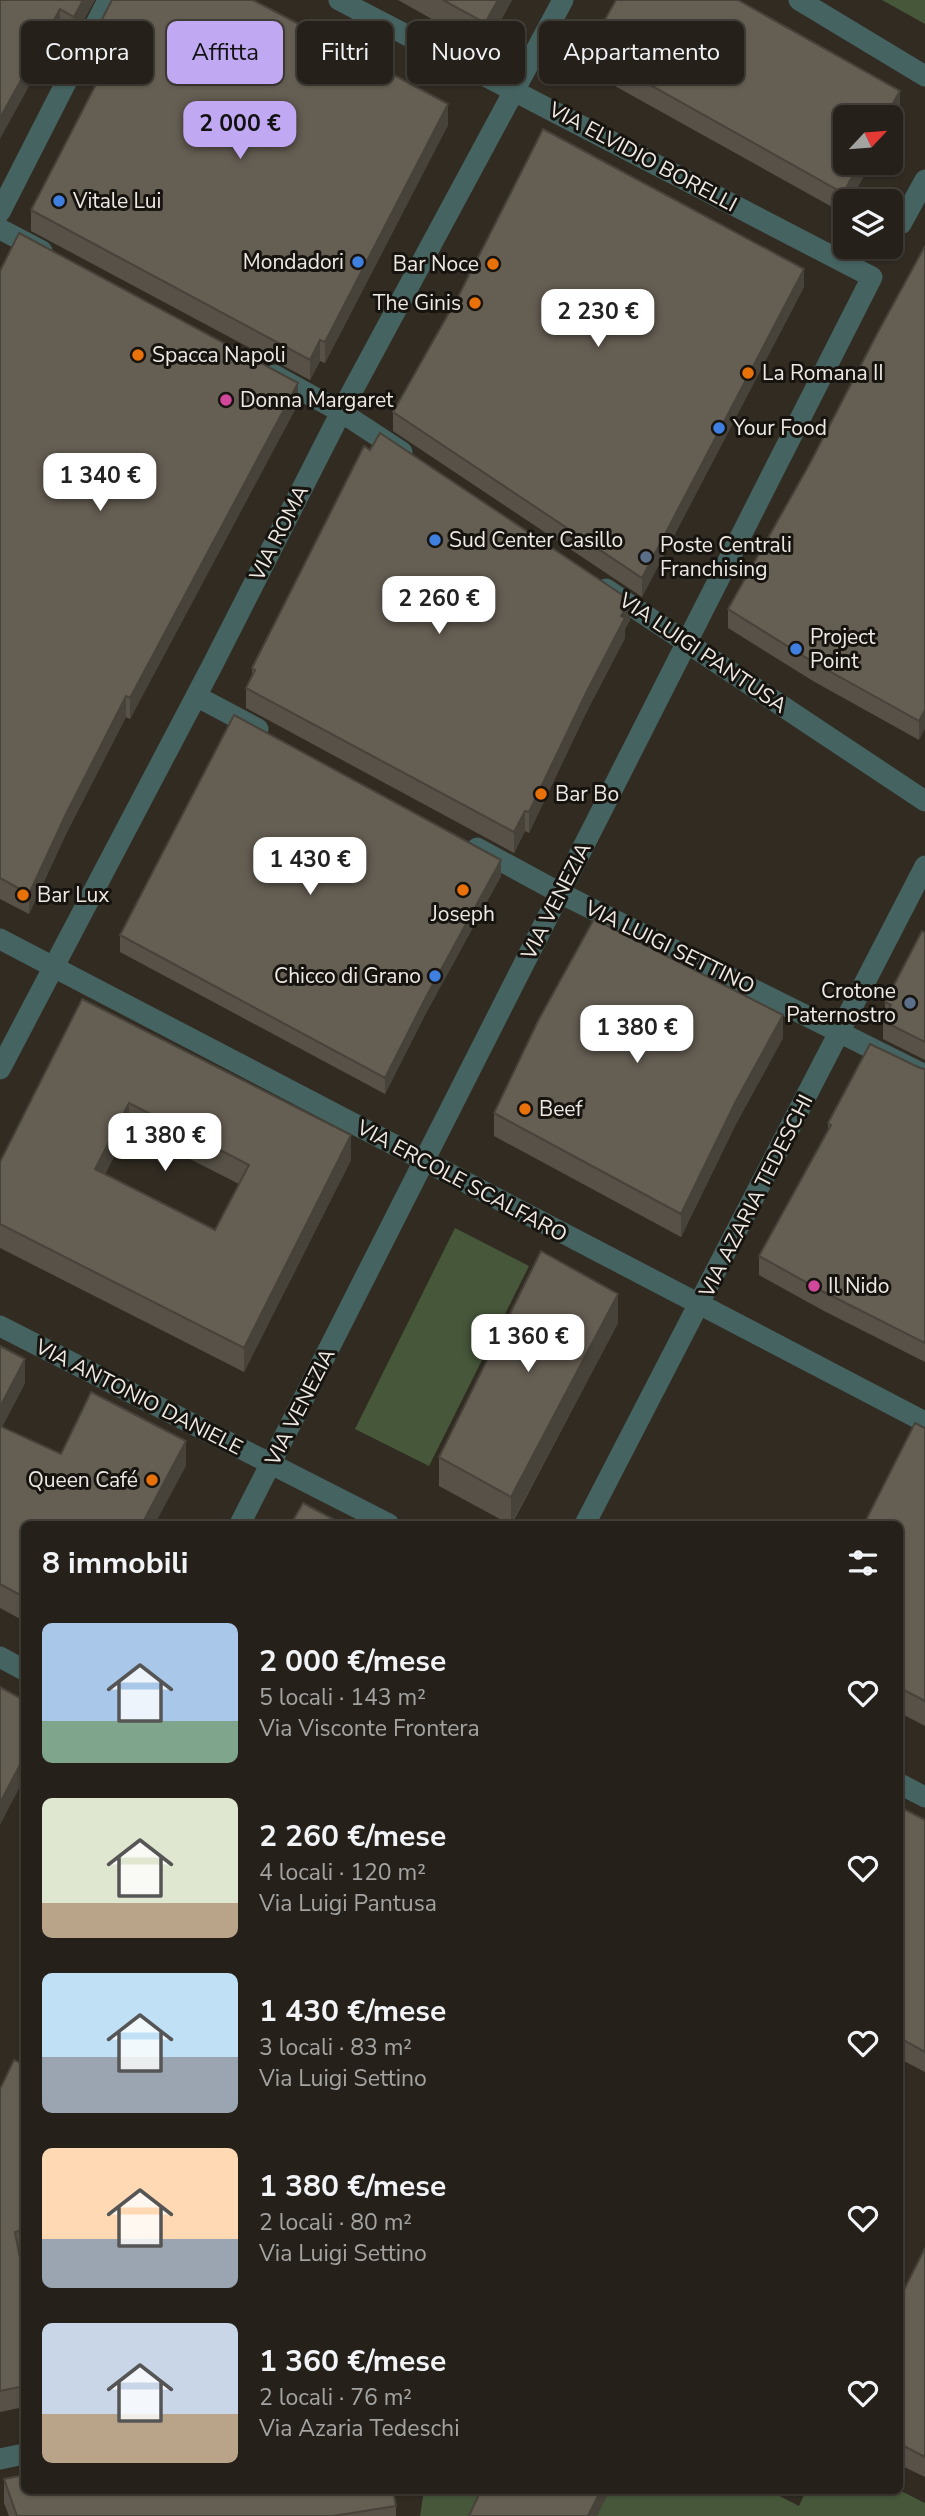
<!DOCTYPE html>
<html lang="it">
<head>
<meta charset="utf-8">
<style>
  body { margin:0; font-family:"Nunito Sans",sans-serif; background:#2d2823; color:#f1f3f6; height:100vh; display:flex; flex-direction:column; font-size:26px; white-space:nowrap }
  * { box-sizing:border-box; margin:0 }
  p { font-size:23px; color:#a3a3a2 }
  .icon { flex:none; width:38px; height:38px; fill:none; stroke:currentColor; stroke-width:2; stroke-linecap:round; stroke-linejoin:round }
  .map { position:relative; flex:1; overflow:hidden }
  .drawer { position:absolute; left:21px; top:1521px; width:882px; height:973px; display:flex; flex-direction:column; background:#25201a; border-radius:10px; box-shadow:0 2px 5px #0004,0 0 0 2px #423e39 }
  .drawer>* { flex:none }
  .hud { position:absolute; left:21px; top:21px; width:884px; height:63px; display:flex; gap:14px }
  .needle { width:46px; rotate:64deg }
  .tools { position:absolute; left:833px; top:105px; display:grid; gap:14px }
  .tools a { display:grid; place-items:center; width:70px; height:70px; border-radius:10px; background:#25201a; box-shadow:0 2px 5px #0004,0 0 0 2px #423e39; font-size:35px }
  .price { position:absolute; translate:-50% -60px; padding:0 16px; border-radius:14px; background:#fff; color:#222; font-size:23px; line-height:46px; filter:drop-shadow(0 2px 4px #0008) }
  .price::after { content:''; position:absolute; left:50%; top:42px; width:21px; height:16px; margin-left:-10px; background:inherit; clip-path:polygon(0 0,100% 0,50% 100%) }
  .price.current { background:#c0a8f3; color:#111 }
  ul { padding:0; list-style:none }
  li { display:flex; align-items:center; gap:21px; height:175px; padding:0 21px }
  li span { display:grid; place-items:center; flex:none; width:196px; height:140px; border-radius:10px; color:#555 }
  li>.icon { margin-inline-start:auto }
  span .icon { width:84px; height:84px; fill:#fffc; stroke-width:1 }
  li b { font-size:30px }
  h2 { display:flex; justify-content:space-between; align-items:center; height:84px; padding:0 21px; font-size:30px }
  .chip { padding:0 24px; border-radius:10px; background:#25201a; box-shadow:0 2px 5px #0004,0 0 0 2px #423e39; font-size:24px; line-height:63px }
  .chip.current { background:#c0a8f3; color:#111 }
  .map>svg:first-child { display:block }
  .green { fill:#46573a }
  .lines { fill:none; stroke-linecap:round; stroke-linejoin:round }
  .street { stroke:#456360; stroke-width:21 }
  .wall { fill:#575147; fill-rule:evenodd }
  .shaded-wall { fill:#47423a }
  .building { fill:#655e53; stroke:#47423a; stroke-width:2; fill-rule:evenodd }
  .shop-dot { fill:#3f7fe0; stroke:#171410; stroke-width:2.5 }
  .food-dot { fill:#e8710a; stroke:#171410; stroke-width:2.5 }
  .hotel-dot { fill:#d1479c; stroke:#171410; stroke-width:2.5 }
  .service-dot { fill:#5c6f8a; stroke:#171410; stroke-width:2.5 }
  .labels { text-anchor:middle; stroke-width:6; stroke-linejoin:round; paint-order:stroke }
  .street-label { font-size:21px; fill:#eee9e3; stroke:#171410 }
  .poi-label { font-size:21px; fill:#eee9e3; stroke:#171410; text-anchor:start }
</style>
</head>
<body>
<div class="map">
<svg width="925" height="2516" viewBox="0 0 925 2516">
  <rect width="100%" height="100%" fill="#312b22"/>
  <path class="green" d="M 882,0 L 925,0 L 925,24 Z
    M 455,1228 L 529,1266 L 429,1466 L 355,1429 Z
    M 424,2490 L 768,2490 L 799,2506 L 806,2490 L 899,2490 L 925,2503 L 925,2516 L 420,2516 Z"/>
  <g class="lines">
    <path class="street" d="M 799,0 L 925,76
      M 0,212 L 108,0
      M 901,224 L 925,180
      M 0,229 L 42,251
      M 274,375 L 341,412 L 402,452
      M 606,589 L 925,801
      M 196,696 L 258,729
      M 477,848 L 560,893 L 925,1075
      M 0,939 L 925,1422
      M 0,1069 L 213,664 L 341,412 L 563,0
      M 0,1326 L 389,1524
      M 240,1524 L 872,277 L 339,0
      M 585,1524 L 925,866
      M 0,1657 L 24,1670
      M 900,1784 L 925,1797
      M 0,2459 L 24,2454"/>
  </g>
  <path class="wall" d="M 0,0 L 95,0 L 74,37 Z
    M 398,0 L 512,0 L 485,49 Z
    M 97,29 L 448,125 L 325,363 L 320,361 L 310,380 L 31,231 L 31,210 L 110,57 L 97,50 Z
    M 588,50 L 900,112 L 891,128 L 891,117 L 845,163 L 871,163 L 850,201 L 845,201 L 845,210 L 843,213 L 588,71 Z
    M 925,246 L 919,740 L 813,681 L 728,628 L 728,609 L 809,465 Z
    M 0,271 L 298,404 L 130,719 L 126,717 L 66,834 L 29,914 L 0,899 Z
    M 804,287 L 642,597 L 393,431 L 393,412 Z
    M 630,620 L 625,629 L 625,638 L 587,711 L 529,833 L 525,831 L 514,853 L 246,708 L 246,688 L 252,676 L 252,668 Z
    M 501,876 L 425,1015 L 385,1094 L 120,952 L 120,935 Z
    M 925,933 L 925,1060 L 883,1039 L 883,1021 L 885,1016 L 885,1002 Z
    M 82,999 L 351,1160 L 244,1372 L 0,1248 L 0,1162 ZM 129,1128 L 239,1184 L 215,1230 L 105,1174 Z
    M 783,1038 L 736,1124 L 681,1237 L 494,1136 L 494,1113 Z
    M 920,1068 L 925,1069 L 925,1362 L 824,1311 L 759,1275 L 759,1256 L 828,1130 L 828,1123 Z
    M 618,1323 L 512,1524 L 509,1524 L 439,1486 L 439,1457 Z
    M 0,1346 L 25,1383 L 2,1427 L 61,1454 L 186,1466 L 24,1524 L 24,1621 L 0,1608 Z
    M 925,1428 L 925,1726 L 900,1713 L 900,1524 Z
    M 900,1807 L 925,1820 L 925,2072 L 900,2059 Z
    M 24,2056 L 24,2251 L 19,2252 L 24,2279 L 24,2407 L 0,2412 L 0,2089 L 21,2063 Z
    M 925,2248 L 925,2477 L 900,2465 L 900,2298 Z
    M 4,2479 L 24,2490 L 399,2491 L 393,2492 L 396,2506 L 396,2516 L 9,2516 L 4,2503 Z"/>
  <path class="shaded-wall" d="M 83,0 L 95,0 L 74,37 L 74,17 Z
    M 498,0 L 512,0 L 485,49 L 485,23 Z
    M 60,9 L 60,30 L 0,139 L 0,118 Z
    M 900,91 L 900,112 L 891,128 L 891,117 L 885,117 Z
    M 448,104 L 448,125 L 325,363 L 325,342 Z
    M 860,163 L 871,163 L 850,201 L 845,201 L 845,210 L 843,213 L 843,193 Z
    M 804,269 L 804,287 L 642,597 L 642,578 Z
    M 320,340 L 320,361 L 310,380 L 310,360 Z
    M 298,383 L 298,404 L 130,719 L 130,698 Z
    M 630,600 L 630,620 L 625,629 L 625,638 L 587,711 L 529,833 L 529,812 Z
    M 126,696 L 126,717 L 66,834 L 29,914 L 29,894 L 66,814 Z
    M 925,710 L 925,729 L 919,740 L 919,721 Z
    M 525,811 L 525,831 L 514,853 L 514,832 Z
    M 501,860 L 501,876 L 425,1015 L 385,1094 L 385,1078 L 425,999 Z
    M 783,1015 L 783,1038 L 736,1124 L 681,1237 L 681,1214 L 736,1101 Z
    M 129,1103 L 129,1128 L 95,1193 L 95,1169 Z
    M 351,1135 L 351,1160 L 244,1372 L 244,1348 Z
    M 618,1294 L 618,1323 L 511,1524 L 511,1497 Z
    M 25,1359 L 25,1383 L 0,1431 L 0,1407 Z
    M 186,1441 L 186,1466 L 155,1524 L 142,1524 Z
    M 24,1757 L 24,1779 L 0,1825 L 0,1803 Z
    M 601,2490 L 610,2490 L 597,2516 L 588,2516 Z"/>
  <path class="building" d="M 0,0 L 83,0 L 74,17 L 60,9 L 0,118 Z
    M 112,0 L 253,0 L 295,22 L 448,104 L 325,342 L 320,340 L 310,360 L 31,210 L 119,40 L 97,29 Z
    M 443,0 L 498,0 L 485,23 Z
    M 616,0 L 738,0 L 900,91 L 885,117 L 845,117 L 845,163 L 860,163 L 843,193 L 588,50 Z
    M 543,129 L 804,269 L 642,578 L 393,412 L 459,295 Z
    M 19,233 L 298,383 L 130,698 L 126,696 L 66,814 L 29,894 L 0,878 L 0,271 Z
    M 925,246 L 925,710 L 919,721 L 813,662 L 728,609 L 809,465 L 878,332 Z
    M 380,433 L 630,600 L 621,616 L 625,618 L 587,691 L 529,812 L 525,811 L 514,832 L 246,688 L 255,670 L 252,668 L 364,446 L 370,450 Z
    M 234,715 L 501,860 L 425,999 L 385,1078 L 120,935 Z
    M 594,919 L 783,1015 L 736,1101 L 681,1214 L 494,1113 L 539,1019 Z
    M 922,931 L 925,933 L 925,1042 L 883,1021 L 891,1005 L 885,1002 Z
    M 82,999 L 351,1135 L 244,1348 L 0,1224 L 0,1162 ZM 129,1103 L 249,1165 L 215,1230 L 95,1169 Z
    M 870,1044 L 920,1068 L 925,1069 L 925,1343 L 824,1292 L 759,1256 L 831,1125 L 828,1123 Z
    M 541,1251 L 618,1294 L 511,1497 L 439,1457 Z
    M 0,1346 L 25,1359 L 0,1407 Z
    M 91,1392 L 186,1441 L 142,1524 L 24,1524 L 24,1597 L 0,1584 L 0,1426 L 61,1454 Z
    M 915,1423 L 925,1428 L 925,1701 L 900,1688 L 900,1524 L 864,1524 Z
    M 303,1503 L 342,1524 L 291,1524 Z
    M 0,1687 L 24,1700 L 24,1757 L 0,1803 Z
    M 900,1807 L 925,1820 L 925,2052 L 900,2038 Z
    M 24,2056 L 24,2230 L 15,2232 L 24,2279 L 24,2386 L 0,2391 L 0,2089 L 14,2060 L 21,2063 Z
    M 925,2248 L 925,2457 L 900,2444 L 900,2298 Z
    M 24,2475 L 24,2490 L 393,2490 L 396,2506 L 333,2516 L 17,2516 L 4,2479 Z
    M 481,2490 L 601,2490 L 588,2516 L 469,2516 Z"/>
  <g class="shop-dot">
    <circle cx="59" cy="201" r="7"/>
    <circle cx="358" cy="262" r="7"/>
    <circle cx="719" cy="428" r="7"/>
    <circle cx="435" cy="540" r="7"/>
    <circle cx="796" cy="649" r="7"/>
    <circle cx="435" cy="976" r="7"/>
  </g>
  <g class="food-dot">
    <circle cx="493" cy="264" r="7"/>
    <circle cx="475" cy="303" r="7"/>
    <circle cx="138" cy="355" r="7"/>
    <circle cx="748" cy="373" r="7"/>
    <circle cx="541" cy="794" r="7"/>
    <circle cx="463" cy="890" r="7"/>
    <circle cx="23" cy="895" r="7"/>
    <circle cx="525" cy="1109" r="7"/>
    <circle cx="152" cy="1480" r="7"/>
  </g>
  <g class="hotel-dot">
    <circle cx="226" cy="400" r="7"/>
    <circle cx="814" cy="1286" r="7"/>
  </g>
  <g class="service-dot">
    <circle cx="646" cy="557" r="7"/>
    <circle cx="910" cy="1003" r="7"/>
  </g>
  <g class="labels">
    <g class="street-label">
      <text transform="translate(643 157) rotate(28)" y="7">VIA ELVIDIO BORELLI</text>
      <text transform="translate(279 533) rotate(-63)" y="7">VIA ROMA</text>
      <text transform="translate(703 653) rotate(34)" y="7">VIA LUIGI PANTUSA</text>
      <text transform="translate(556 901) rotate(-63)" y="7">VIA VENEZIA</text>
      <text transform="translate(670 947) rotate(26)" y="7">VIA LUIGI SETTINO</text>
      <text transform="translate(462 1181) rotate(28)" y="7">VIA ERCOLE SCALFARO</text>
      <text transform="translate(756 1196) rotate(-63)" y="7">VIA AZARIA TEDESCHI</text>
      <text transform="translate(139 1397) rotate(27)" y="7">VIA ANTONIO DANIELE</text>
      <text transform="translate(300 1407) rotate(-63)" y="7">VIA VENEZIA</text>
    </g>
    <g class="poi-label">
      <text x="73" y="208">Vitale Lui</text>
      <text x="344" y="269" text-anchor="end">Mondadori</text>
      <text x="479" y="271" text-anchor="end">Bar Noce</text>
      <text x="461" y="310" text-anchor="end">The Ginis</text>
      <text x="152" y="362">Spacca Napoli</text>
      <text x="762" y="380">La Romana II</text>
      <text x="240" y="407">Donna Margaret</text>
      <text x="733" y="435">Your Food</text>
      <text x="449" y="547">Sud Center Casillo</text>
      <text x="660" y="552">Poste Centrali<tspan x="660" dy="24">Franchising</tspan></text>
      <text x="810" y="644">Project<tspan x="810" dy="24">Point</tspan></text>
      <text x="555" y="801">Bar Bo</text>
      <text x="37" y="902">Bar Lux</text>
      <text x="463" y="921" text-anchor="middle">Joseph</text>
      <text x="421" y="983" text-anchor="end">Chicco di Grano</text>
      <text x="896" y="998" text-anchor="end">Crotone<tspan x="896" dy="24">Paternostro</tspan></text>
      <text x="539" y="1116">Beef</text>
      <text x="828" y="1293">Il Nido</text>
      <text x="138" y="1487" text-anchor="end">Queen Café</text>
    </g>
  </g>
</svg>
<div class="tools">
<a><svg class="needle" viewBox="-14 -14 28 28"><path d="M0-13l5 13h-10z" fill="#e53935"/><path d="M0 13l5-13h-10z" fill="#a3a3a2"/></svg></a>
<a><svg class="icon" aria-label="layers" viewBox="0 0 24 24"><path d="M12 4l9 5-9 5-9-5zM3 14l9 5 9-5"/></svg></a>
</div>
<b class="price current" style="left:240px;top:161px">2 000 €</b>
<b class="price" style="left:598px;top:349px">2 230 €</b>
<b class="price" style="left:100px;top:513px">1 340 €</b>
<b class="price" style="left:439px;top:636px">2 260 €</b>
<b class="price" style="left:310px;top:897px">1 430 €</b>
<b class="price" style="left:637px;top:1065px">1 380 €</b>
<b class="price" style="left:165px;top:1173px">1 380 €</b>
<b class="price" style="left:528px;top:1374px">1 360 €</b>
<div class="hud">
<a class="chip">Compra</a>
<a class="chip current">Affitta</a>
<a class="chip">Filtri</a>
<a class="chip">Nuovo</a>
<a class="chip">Appartamento</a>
</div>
<section class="drawer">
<h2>8 immobili<svg class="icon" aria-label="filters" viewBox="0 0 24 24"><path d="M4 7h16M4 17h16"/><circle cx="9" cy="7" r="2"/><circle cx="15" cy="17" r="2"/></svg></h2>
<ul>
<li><span style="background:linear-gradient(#a9c7e8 70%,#7fa58c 0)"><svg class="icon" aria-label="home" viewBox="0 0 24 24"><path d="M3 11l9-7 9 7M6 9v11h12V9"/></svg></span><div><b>2 000 €/mese</b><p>5 locali · 143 m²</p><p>Via Visconte Frontera</p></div><svg class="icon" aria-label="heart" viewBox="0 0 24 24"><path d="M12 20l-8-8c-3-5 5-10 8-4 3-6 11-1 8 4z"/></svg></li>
<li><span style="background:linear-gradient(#dfe7d0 75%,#b9a48a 0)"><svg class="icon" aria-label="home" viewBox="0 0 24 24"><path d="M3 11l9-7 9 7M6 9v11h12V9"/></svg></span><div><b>2 260 €/mese</b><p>4 locali · 120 m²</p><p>Via Luigi Pantusa</p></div><svg class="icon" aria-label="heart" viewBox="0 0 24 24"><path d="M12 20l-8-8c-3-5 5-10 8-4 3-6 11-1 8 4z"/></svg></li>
<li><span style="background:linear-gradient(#bfe0f5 60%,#9aa5b1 0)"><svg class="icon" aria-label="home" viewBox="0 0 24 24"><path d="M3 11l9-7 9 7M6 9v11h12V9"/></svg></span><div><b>1 430 €/mese</b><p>3 locali · 83 m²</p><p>Via Luigi Settino</p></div><svg class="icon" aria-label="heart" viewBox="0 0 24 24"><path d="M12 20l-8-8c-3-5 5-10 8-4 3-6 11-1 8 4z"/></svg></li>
<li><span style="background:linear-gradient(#ffd9b3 65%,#9aa5b1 0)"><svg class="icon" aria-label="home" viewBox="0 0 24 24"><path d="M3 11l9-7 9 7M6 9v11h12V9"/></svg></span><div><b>1 380 €/mese</b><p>2 locali · 80 m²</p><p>Via Luigi Settino</p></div><svg class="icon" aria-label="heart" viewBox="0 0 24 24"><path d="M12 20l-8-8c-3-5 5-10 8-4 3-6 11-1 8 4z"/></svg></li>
<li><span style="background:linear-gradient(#c9d6e8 65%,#b9a48a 0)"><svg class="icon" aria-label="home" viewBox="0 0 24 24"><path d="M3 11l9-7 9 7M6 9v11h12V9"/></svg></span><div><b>1 360 €/mese</b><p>2 locali · 76 m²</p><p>Via Azaria Tedeschi</p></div><svg class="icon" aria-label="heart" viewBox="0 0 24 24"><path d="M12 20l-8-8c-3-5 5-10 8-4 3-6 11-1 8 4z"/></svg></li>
</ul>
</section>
</div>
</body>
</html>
